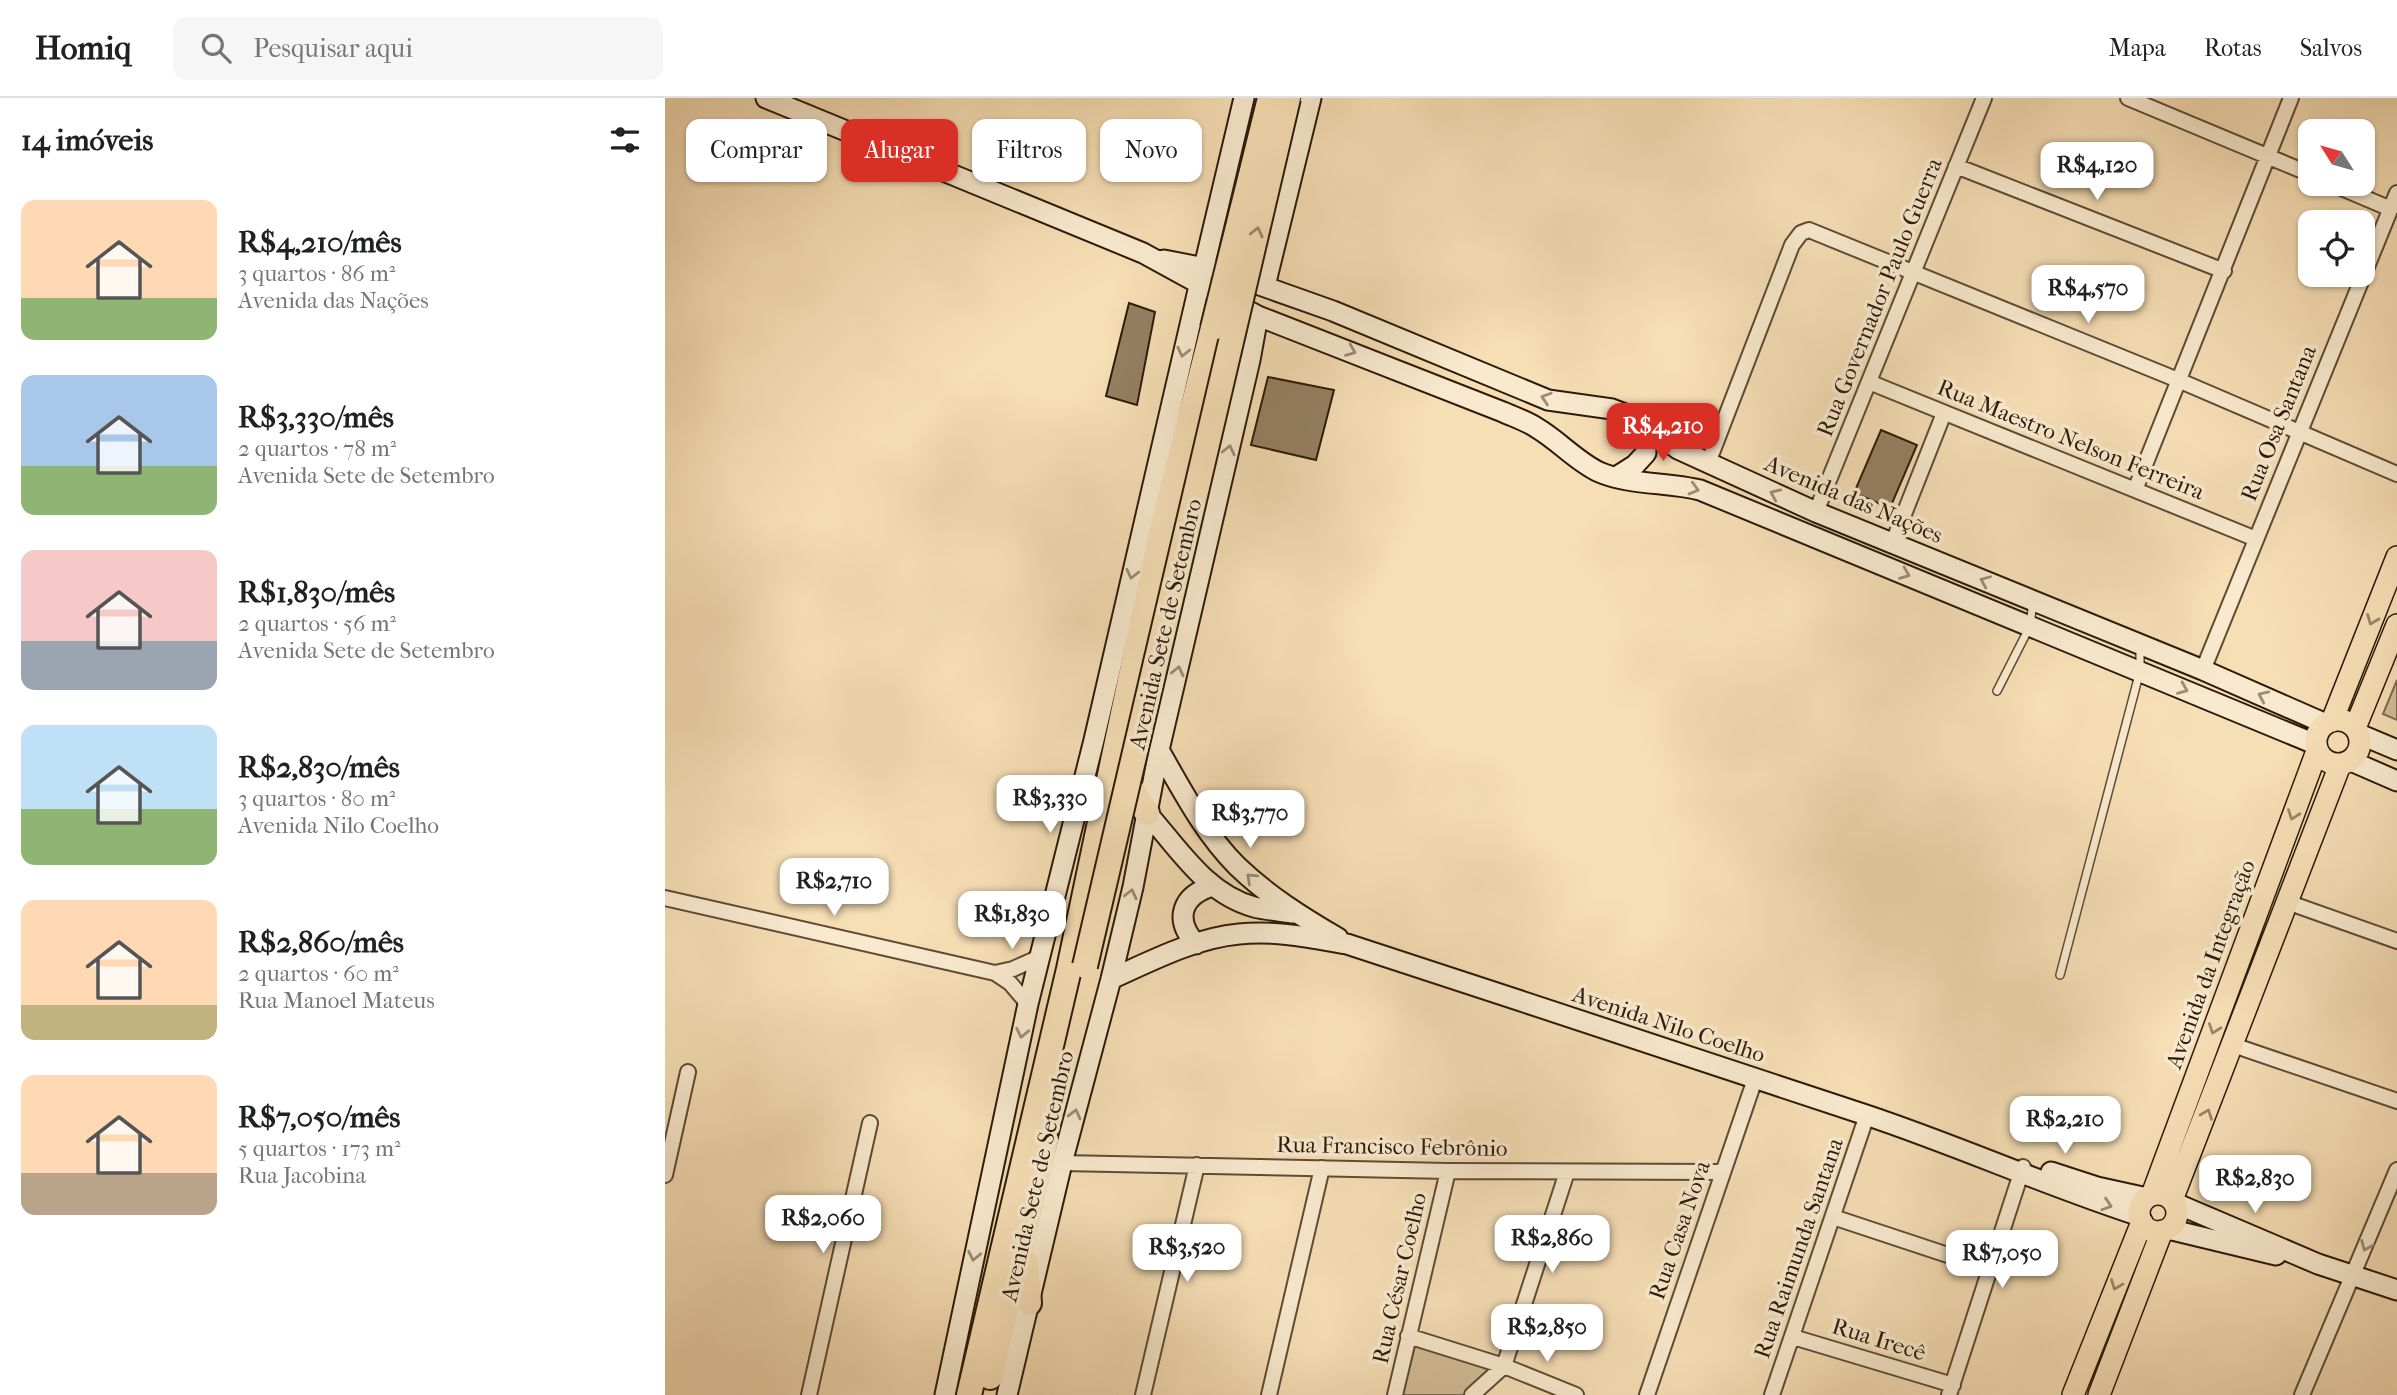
<!DOCTYPE html>
<html lang="pt">
<head>
<meta charset="utf-8">
<style>
  body { margin:0; font-family:"IM FELL French Canon",serif; background:#f6f6f6; color:#202124; height:100vh; display:flex; flex-direction:column; font-size:26px; white-space:nowrap }
  * { box-sizing:border-box; margin:0 }
  p { font-size:23px; color:#757577 }
  .icon { flex:none; width:38px; height:38px; fill:none; stroke:currentColor; stroke-width:2; stroke-linecap:round; stroke-linejoin:round }
  .map { position:relative; flex:1; overflow:hidden }
  .side { display:flex; flex-direction:column; background:#fff; width:665px }
  .side>* { flex:none }
  .banner { position:absolute; left:21px; top:21px; width:665px; height:63px; display:flex; gap:14px }
  .needle { width:46px; rotate:307deg }
  .buttons { position:absolute; left:1633px; top:21px; display:grid; gap:14px }
  .buttons a { display:grid; place-items:center; width:77px; height:77px; border-radius:14px; background:#fff; box-shadow:0 2px 5px #0004; font-size:35px }
  .price { position:absolute; translate:-50% -60px; padding:0 16px; border-radius:14px; background:#fff; color:#222; font-size:23px; line-height:46px; filter:drop-shadow(0 2px 4px #0008) }
  .price::after { content:''; position:absolute; left:50%; top:42px; width:21px; height:16px; margin-left:-10px; background:inherit; clip-path:polygon(0 0,100% 0,50% 100%) }
  .price.active { background:#d93025; color:#fff }
  ul { padding:0; list-style:none }
  li { display:flex; align-items:center; gap:21px; height:175px; padding:0 21px }
  li span { display:grid; place-items:center; flex:none; width:196px; height:140px; border-radius:14px; color:#555 }
  li>.icon { margin-inline-start:auto }
  span .icon { width:84px; height:84px; fill:#fffc; stroke-width:1 }
  li b { font-size:30px }
  h2 { display:flex; justify-content:space-between; align-items:center; height:84px; padding:0 21px; font-size:30px }
  .pill { padding:0 24px; border-radius:14px; background:#fff; box-shadow:0 2px 5px #0004; font-size:24px; line-height:63px }
  .pill.active { background:#d93025; color:#fff }
  header { display:flex; align-items:center; gap:42px; box-sizing:border-box; height:98px; padding:0 35px; background:#fff; border-bottom:2px solid #e0e0e0 }
  header strong { font-size:33px }
  nav { display:flex; gap:38px; margin-inline-start:auto; font-size:24px }
  .search { width:490px; height:63px; background:#f6f6f6; display:flex; align-items:center; gap:18px; box-sizing:border-box; padding:0 24px; border-radius:14px; color:#757577; font-size:26px }
  main { display:flex; flex:1; min-height:0 }
  .map>svg:first-child { display:block }
  .green { fill:#d4bd98; stroke:#806c51; stroke-width:2 }
  .building { fill:#958063; stroke:#2c1a0a; stroke-width:2 }
  .lines { fill:none; stroke-linecap:round; stroke-linejoin:round }
  .lane-casing { stroke:#5e4b35; stroke-width:10 }
  .street-casing { stroke:#5e4b35; stroke-width:18 }
  .secondary-casing { stroke:#2c1a0a; stroke-width:23 }
  .primary-casing { stroke:#2c1a0a; stroke-width:24 }
  .highway-casing { stroke:#2c1a0a; stroke-width:28 }
  .lane { stroke:#f9eacf; stroke-width:7 }
  .street { stroke:#f9eacf; stroke-width:14 }
  .secondary { stroke:#f9eacf; stroke-width:19 }
  .primary { stroke:#f6deb5; stroke-width:21 }
  .highway { stroke:#f6deb5; stroke-width:24 }
  .highway-bridge-casing { stroke:#2c1a0a; stroke-width:28; stroke-linecap:butt }
  .highway-bridge { stroke:#f6deb5; stroke-width:24 }
  .oneway { stroke:#9b8668 }
  .oneway2 { stroke:#9d8c76 }
  .labels { text-anchor:middle; stroke-width:7; stroke-linejoin:round; paint-order:stroke }
  .street-label { font-size:23px; fill:#2c1a0a; stroke:#f9eacf }
</style>
</head>
<body>
<header>
<strong>Homiq</strong>
<div class="search"><svg class="icon" aria-label="search" viewBox="0 0 24 24"><circle cx="10" cy="10" r="6"/><path d="M15 15l6 6"/></svg>Pesquisar aqui</div>
<nav><a>Mapa</a><a>Rotas</a><a>Salvos</a></nav>
</header>
<main>
<section class="side">
<h2>14 imóveis<svg class="icon" aria-label="filters" viewBox="0 0 24 24"><path d="M4 7h16M4 17h16"/><circle cx="9" cy="7" r="2"/><circle cx="15" cy="17" r="2"/></svg></h2>
<ul>
<li><span style="background:linear-gradient(#ffd9b3 70%,#8fb573 0)"><svg class="icon" aria-label="home" viewBox="0 0 24 24"><path d="M3 11l9-7 9 7M6 9v11h12V9"/></svg></span><div><b>R$4,210/mês</b><p>3 quartos · 86 m²</p><p>Avenida das Nações</p></div></li>
<li><span style="background:linear-gradient(#a9c7e8 65%,#8fb573 0)"><svg class="icon" aria-label="home" viewBox="0 0 24 24"><path d="M3 11l9-7 9 7M6 9v11h12V9"/></svg></span><div><b>R$3,330/mês</b><p>2 quartos · 78 m²</p><p>Avenida Sete de Setembro</p></div></li>
<li><span style="background:linear-gradient(#f6c9c9 65%,#9aa5b1 0)"><svg class="icon" aria-label="home" viewBox="0 0 24 24"><path d="M3 11l9-7 9 7M6 9v11h12V9"/></svg></span><div><b>R$1,830/mês</b><p>2 quartos · 56 m²</p><p>Avenida Sete de Setembro</p></div></li>
<li><span style="background:linear-gradient(#bfe0f5 60%,#8fb573 0)"><svg class="icon" aria-label="home" viewBox="0 0 24 24"><path d="M3 11l9-7 9 7M6 9v11h12V9"/></svg></span><div><b>R$2,830/mês</b><p>3 quartos · 80 m²</p><p>Avenida Nilo Coelho</p></div></li>
<li><span style="background:linear-gradient(#ffd9b3 75%,#c2b280 0)"><svg class="icon" aria-label="home" viewBox="0 0 24 24"><path d="M3 11l9-7 9 7M6 9v11h12V9"/></svg></span><div><b>R$2,860/mês</b><p>2 quartos · 60 m²</p><p>Rua Manoel Mateus</p></div></li>
<li><span style="background:linear-gradient(#ffd9b3 70%,#b9a48a 0)"><svg class="icon" aria-label="home" viewBox="0 0 24 24"><path d="M3 11l9-7 9 7M6 9v11h12V9"/></svg></span><div><b>R$7,050/mês</b><p>5 quartos · 173 m²</p><p>Rua Jacobina</p></div></li>
</ul>
</section>
<div class="map">
<svg width="1732" height="1297" viewBox="0 0 1732 1297">
  <rect width="100%" height="100%" fill="#f6deb5"/>
  <filter id="stains"><feTurbulence type="fractalNoise" baseFrequency=".00286" numOctaves="4"/><feColorMatrix values="0 0 0 0 .2 0 0 0 0 .09 0 0 0 0 .02 0 0 0 .5 -.17"/></filter>
  <radialGradient id="worn" r=".72"><stop offset=".6" stop-color="#630" stop-opacity="0"/><stop offset="1" stop-color="#630" stop-opacity=".3"/></radialGradient>
  <path class="green" d="M 1732,582 L 1732,622 L 1718,616 Z
    M 750,1248 L 833,1269 L 802,1297 L 737,1297 Z"/>
  <path class="building" d="M 464,205 L 490,214 L 472,307 L 441,298 Z
    M 603,279 L 669,292 L 651,362 L 586,347 Z
    M 1216,332 L 1252,347 L 1225,410 L 1189,395 Z"/>
  <g class="lines">
    <defs>
      <path id="lane" d="M 1332,593 L 1365,528 L 1368,503
        M 1395,877 L 1475,573 L 1475,548"/>
      <path id="street" d="M 1463,0 L 1645,76
        M 1291,68 L 1559,173
        M 1667,86 L 1726,111
        M 1204,284 L 1591,441
        M 1043,365 L 1127,147 L 1136,135 L 1144,132 L 1513,282 L 1732,376
        M 1470,392 L 1626,0
        M 1151,414 L 1319,0
        M 1228,444 L 1279,315
        M 1538,572 L 1732,95
        M 0,800 L 330,875 L 345,885 L 363,906
        M 1622,804 L 1732,843
        M 330,875 L 348,871 L 375,859
        M 1568,947 L 1732,1003
        M 397,1065 L 783,1073 L 1057,1074
        M 0,1077 L 23,974
        M 1168,1119 L 1325,1171
        M 743,1238 L 839,1268 L 911,1297
        M 1128,1239 L 1288,1287
        M 144,1297 L 205,1025
        M 478,1297 L 532,1067
        M 604,1297 L 657,1070
        M 730,1297 L 783,1073
        M 807,1297 L 839,1268 L 902,1074
        M 982,1297 L 1090,981
        M 1107,1297 L 1202,1017
        M 1284,1297 L 1358,1069
        M 1637,1297 L 1732,1072"/>
      <path id="secondary" d="M 101,0 L 478,155 L 593,218 L 838,314 C 849,319 862,323 872,330 C 894,343 911,363 934,374 C 964,387 1003,384 1035,392 L 1650,646
        M 499,162 L 555,173 L 668,213 L 883,302 L 947,311 L 960,316 L 986,331 L 1013,351 L 1151,414 L 1538,572 L 1661,626
        M 539,169 L 579,0
        M 600,188 L 646,0
        M 951,379 L 970,367 L 981,355 L 981,341 L 975,324
        M 1694,636 L 1732,652
        M 494,652 C 517,692 539,735 572,768 C 602,797 637,819 673,840
        M 1686,663 L 1732,683
        M 482,715 C 513,750 541,796 589,809 C 601,812 614,813 627,815
        M 531,846 C 508,821 517,797 548,788
        M 446,881 C 486,863 530,840 574,836 C 611,832 647,840 682,846 C 855,903 1029,959 1201,1017 C 1294,1048 1382,1088 1475,1118
        M 1386,1074 L 1432,1089 L 1482,1100
        M 1510,1105 L 1653,1166 L 1732,1192
        M 1503,1131 L 1611,1157
        M 280,1297 L 363,906 L 429,642 L 534,188
        M 342,1297 L 397,1065 L 446,881 L 468,789 L 494,652 L 585,262 L 593,218"/>
      <path id="primary" d="M1651 644a22 22 0 1 1 44 0a22 22 0 1 1-44 0Z
        M 1667,623 L 1732,459
        M 1690,630 L 1732,527
        M1474 1115a19 19 0 1 1 38 0a19 19 0 1 1-38 0Z
        M 1487,1097 L 1652,653
        M 1507,1102 L 1675,667
        M 1408,1297 L 1477,1124
        M 1434,1297 L 1497,1133"/>
      <path id="highway" d="M 463,685 L 482,715
        M 361,1164 L 364,1205
        M 325,1279 L 381,1042
        M 304,1297 L 404,871 L 497,431 L 548,230"/>
    </defs>
    <use href="#lane" class="lane-casing"/>
    <use href="#street" class="street-casing"/>
    <use href="#secondary" class="secondary-casing"/>
    <use href="#primary" class="primary-casing"/>
    <use href="#highway" class="highway-casing"/>
    <use href="#lane" class="lane"/>
    <use href="#street" class="street"/>
    <use href="#secondary" class="secondary"/>
    <use href="#primary" class="primary"/>
    <use href="#highway" class="highway"/>
    <defs>
      <path id="highway-bridge" d="M 548,230 L 605,0
        M 420,868 L 623,0"/>
    </defs>
    <use href="#highway-bridge" class="highway-bridge-casing"/>
    <use href="#highway-bridge" class="highway-bridge"/>
  </g>
  <defs><path id="oneway-chevron" d="M-2-3.5L2.5 0L-2 3.5" fill="none" stroke-width="1.6" stroke-linecap="round" stroke-linejoin="round" transform="scale(1.75)"/></defs>
  <g class="oneway">
    <use href="#oneway-chevron" transform="translate(592 134) rotate(-77)"/>
    <use href="#oneway-chevron" transform="translate(1707 522) rotate(112)"/>
    <use href="#oneway-chevron" transform="translate(1628 717) rotate(110)"/>
    <use href="#oneway-chevron" transform="translate(1549 931) rotate(110)"/>
    <use href="#oneway-chevron" transform="translate(1542 1016) rotate(-69)"/>
    <use href="#oneway-chevron" transform="translate(1451 1187) rotate(111)"/>
  </g>
  <g class="oneway2">
    <use href="#oneway-chevron" transform="translate(686 253) rotate(22)"/>
    <use href="#oneway-chevron" transform="translate(518 254) rotate(103)"/>
    <use href="#oneway-chevron" transform="translate(881 300) rotate(-162)"/>
    <use href="#oneway-chevron" transform="translate(564 352) rotate(-77)"/>
    <use href="#oneway-chevron" transform="translate(1029 391) rotate(16)"/>
    <use href="#oneway-chevron" transform="translate(1110 396) rotate(-156)"/>
    <use href="#oneway-chevron" transform="translate(467 476) rotate(103)"/>
    <use href="#oneway-chevron" transform="translate(1240 476) rotate(22)"/>
    <use href="#oneway-chevron" transform="translate(1320 483) rotate(-157)"/>
    <use href="#oneway-chevron" transform="translate(513 573) rotate(-77)"/>
    <use href="#oneway-chevron" transform="translate(1518 591) rotate(22)"/>
    <use href="#oneway-chevron" transform="translate(1598 598) rotate(-156)"/>
    <use href="#oneway-chevron" transform="translate(586 780) rotate(-137)"/>
    <use href="#oneway-chevron" transform="translate(466 796) rotate(-77)"/>
    <use href="#oneway-chevron" transform="translate(357 935) rotate(102)"/>
    <use href="#oneway-chevron" transform="translate(410 1016) rotate(-75)"/>
    <use href="#oneway-chevron" transform="translate(1442 1107) rotate(18)"/>
    <use href="#oneway-chevron" transform="translate(1701 1148) rotate(113)"/>
    <use href="#oneway-chevron" transform="translate(309 1158) rotate(102)"/>
  </g>
  <g class="labels">
    <g class="street-label">
      <text transform="translate(1214 199) rotate(-68)" y="8">Rua Governador Paulo Guerra</text>
      <text transform="translate(1613 325) rotate(-68)" y="8">Rua Osa Santana</text>
      <text transform="translate(1406 341) rotate(22)" y="8">Rua Maestro Nelson Ferreira</text>
      <text transform="translate(1189 401) rotate(23)" y="8">Avenida das Nações</text>
      <text transform="translate(500 526) rotate(-77)" y="8">Avenida Sete de Setembro</text>
      <text transform="translate(1545 866) rotate(-70)" y="8">Avenida da Integração</text>
      <text transform="translate(1004 926) rotate(18)" y="8">Avenida Nilo Coelho</text>
      <text transform="translate(727 1048) rotate(1)" y="8">Rua Francisco Febrônio</text>
      <text transform="translate(372 1078) rotate(-77)" y="8">Avenida Sete de Setembro</text>
      <text transform="translate(1014 1132) rotate(-71)" y="8">Rua Casa Nova</text>
      <text transform="translate(1133 1150) rotate(-71)" y="8">Rua Raimunda Santana</text>
      <text transform="translate(734 1180) rotate(-77)" y="8">Rua César Coelho</text>
      <text transform="translate(1214 1241) rotate(17)" y="8">Rua Irecê</text>
    </g>
  </g>
  <rect width="100%" height="100%" filter="url(#stains)"/>
  <rect width="100%" height="100%" fill="url(#worn)"/>
</svg>
<div class="buttons">
<a><svg class="needle" viewBox="-14 -14 28 28"><path d="M0-13l5 13h-10z" fill="#e53935"/><path d="M0 13l5-13h-10z" fill="#757577"/></svg></a>
<a><svg class="icon" aria-label="locate" viewBox="0 0 24 24"><circle cx="12" cy="12" r="6"/><path d="M12 2v4M12 18v4M2 12h4M18 12h4"/></svg></a>
</div>
<b class="price" style="left:1432px;top:104px">R$4,120</b>
<b class="price" style="left:1423px;top:227px">R$4,570</b>
<b class="price active" style="left:998px;top:365px">R$4,210</b>
<b class="price" style="left:385px;top:737px">R$3,330</b>
<b class="price" style="left:585px;top:752px">R$3,770</b>
<b class="price" style="left:169px;top:820px">R$2,710</b>
<b class="price" style="left:347px;top:853px">R$1,830</b>
<b class="price" style="left:1400px;top:1058px">R$2,210</b>
<b class="price" style="left:1590px;top:1117px">R$2,830</b>
<b class="price" style="left:158px;top:1157px">R$2,060</b>
<b class="price" style="left:887px;top:1177px">R$2,860</b>
<b class="price" style="left:522px;top:1186px">R$3,520</b>
<b class="price" style="left:1337px;top:1192px">R$7,050</b>
<b class="price" style="left:882px;top:1266px">R$2,850</b>
<div class="banner">
<a class="pill">Comprar</a>
<a class="pill active">Alugar</a>
<a class="pill">Filtros</a>
<a class="pill">Novo</a>
</div>
</div>
</main>
</body>
</html>
